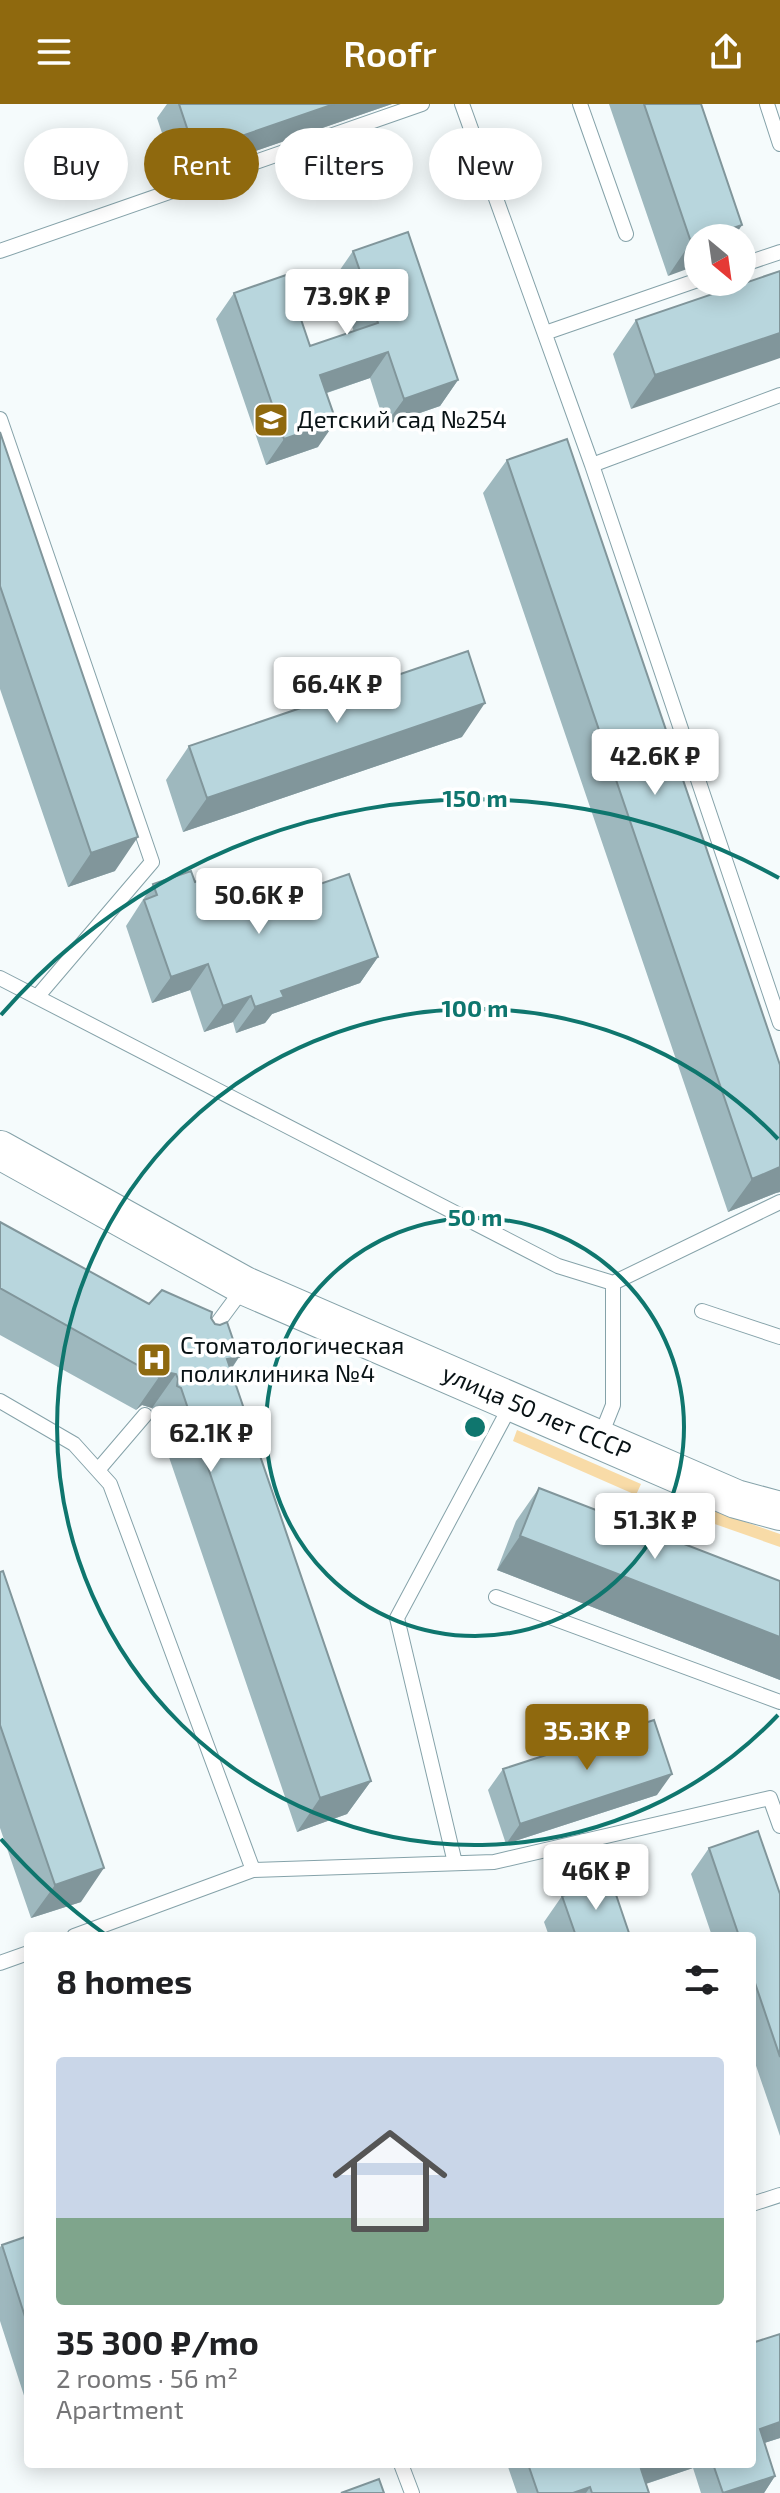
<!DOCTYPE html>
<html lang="en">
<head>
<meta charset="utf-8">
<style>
  body { margin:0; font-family:"Exo 2",sans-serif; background:#f6f6f6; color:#202124; height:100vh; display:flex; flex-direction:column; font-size:30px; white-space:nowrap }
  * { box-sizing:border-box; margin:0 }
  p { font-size:26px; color:#757577 }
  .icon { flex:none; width:44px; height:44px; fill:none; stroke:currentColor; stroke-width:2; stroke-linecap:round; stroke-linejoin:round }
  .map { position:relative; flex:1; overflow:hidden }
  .panel { position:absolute; left:24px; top:1828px; width:732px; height:536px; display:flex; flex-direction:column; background:#fff; border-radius:8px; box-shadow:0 4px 20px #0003 }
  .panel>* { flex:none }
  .banner { position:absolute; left:24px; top:24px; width:732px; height:72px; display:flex; gap:16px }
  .needle { width:52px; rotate:151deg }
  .buttons { position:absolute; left:684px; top:120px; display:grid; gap:16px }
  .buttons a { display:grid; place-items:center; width:72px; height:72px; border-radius:50%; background:#fff; box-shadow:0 4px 20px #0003; font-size:40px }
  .price { position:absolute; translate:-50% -68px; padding:0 18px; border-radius:8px; background:#fff; color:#222; font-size:26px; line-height:52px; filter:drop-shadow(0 2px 4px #0008) }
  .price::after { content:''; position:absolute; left:50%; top:48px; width:24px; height:18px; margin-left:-12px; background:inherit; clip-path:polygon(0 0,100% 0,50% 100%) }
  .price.active { background:#8f690e; color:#fff }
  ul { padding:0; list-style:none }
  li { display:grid; align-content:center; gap:16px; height:424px; padding:0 32px }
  li span { display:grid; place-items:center; height:248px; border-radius:8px; color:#555 }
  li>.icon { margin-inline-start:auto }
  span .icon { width:144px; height:144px; fill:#fffc; stroke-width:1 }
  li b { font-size:34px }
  h2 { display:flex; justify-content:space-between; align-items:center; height:96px; padding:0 32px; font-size:34px }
  .tag { padding:0 28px; border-radius:36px; background:#fff; box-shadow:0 4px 20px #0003; font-size:28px; line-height:72px }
  .tag.active { background:#8f690e; color:#fff }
  header { display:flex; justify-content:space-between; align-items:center; height:104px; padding:0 32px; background:#8f690e; color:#fff; font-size:36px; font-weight:600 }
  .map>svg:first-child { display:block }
  .green { fill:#f8dba7 }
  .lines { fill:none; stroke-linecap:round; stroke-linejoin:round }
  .lane-casing { stroke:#85a2a9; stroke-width:16 }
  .secondary-casing { stroke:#85a2a9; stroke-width:40 }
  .lane { stroke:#fff; stroke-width:14 }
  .secondary { stroke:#fff; stroke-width:38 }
  .wall { fill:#9eb8be }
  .shaded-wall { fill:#81969b }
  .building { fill:#b8d6dd; stroke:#81969b; stroke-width:2 }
  .ring { fill:none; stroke:#0f766e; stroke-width:4 }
  .labels { text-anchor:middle; stroke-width:7; stroke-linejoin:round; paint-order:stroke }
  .poi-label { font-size:24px; fill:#081215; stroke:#fff; text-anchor:start }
  .street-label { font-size:24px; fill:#081215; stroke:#fff }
  .centre { fill:#0f766e; stroke:#fff; stroke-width:4 }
  .ring-label { font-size:24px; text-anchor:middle; font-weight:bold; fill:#0f766e; stroke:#fff; stroke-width:7; stroke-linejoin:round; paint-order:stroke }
</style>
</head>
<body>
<header><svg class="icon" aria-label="menu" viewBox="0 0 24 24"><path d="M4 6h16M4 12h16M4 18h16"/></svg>Roofr<svg class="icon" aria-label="share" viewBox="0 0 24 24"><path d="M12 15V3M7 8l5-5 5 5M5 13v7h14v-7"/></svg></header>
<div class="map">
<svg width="780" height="2389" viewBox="0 0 780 2389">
  <rect width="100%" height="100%" fill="#f5fbfc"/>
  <path class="green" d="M 517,1326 L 641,1380 L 636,1391 L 513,1337 Z
    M 680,1395 L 780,1430 L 780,1443 L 675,1406 Z"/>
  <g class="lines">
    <defs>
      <path id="lane" d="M 462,0 L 592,361
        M 580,0 L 626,130
        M 767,0 L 780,40
        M 0,147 L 422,0
        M 742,161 L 780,148
        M 545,229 L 698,176
        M 780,291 L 592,361 L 780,919
        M 0,315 L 152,758 L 37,893
        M 0,874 L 558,1162 L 613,1179 L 780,1098
        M 702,1207 L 780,1233
        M 205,1236 L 245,1182
        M 0,1297 L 74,1340 L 110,1380 L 253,1766
        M 599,1336 L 613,1301 L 613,1179
        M 98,1366 L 145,1311
        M 496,1493 L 780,1598
        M 583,1737 L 618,1832
        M 455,1759 L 397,1514 L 512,1299
        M 74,1832 L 253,1766 L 494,1758 L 770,1694 L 780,1722
        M 0,1859 L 28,1849
        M 752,2100 L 780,2091
        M 401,2360 L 412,2389"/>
      <g id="secondary">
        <path id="s1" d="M 0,1046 L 245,1182 L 736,1395 L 780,1407"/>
      </g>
    </defs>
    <use href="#lane" class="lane-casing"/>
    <use href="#secondary" class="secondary-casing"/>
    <use href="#lane" class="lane"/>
    <use href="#secondary" class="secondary"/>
  </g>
  <path class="wall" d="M 167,0 L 392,0 L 177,74 L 157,14 Z
    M 609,0 L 701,0 L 742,121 L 733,134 L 698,134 L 668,172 Z
    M 353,147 L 458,276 L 440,302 L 385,321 L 370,274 L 327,289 L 318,343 L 266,361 L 216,215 L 234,189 L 310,242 L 354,228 L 335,173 Z
    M 780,167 L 631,305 L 613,250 L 636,216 Z
    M 0,328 L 115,767 L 68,783 L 0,585 Z
    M 507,356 L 780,961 L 780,1088 L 776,1089 L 728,1108 L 483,389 Z
    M 462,633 L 183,728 L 166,676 L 189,642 Z
    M 195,778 L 232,810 L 378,853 L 360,879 L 272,910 L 265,919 L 236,929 L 233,918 L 204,928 L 190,886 L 152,899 L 126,822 L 153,780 Z
    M 0,1118 L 149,1200 L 211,1214 L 239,1253 L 231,1266 L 371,1677 L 347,1710 L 297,1728 L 157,1318 L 153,1316 L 155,1308 L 152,1304 L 142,1301 L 136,1306 L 0,1231 Z
    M 539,1384 L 780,1477 L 780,1576 L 497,1466 L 516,1417 Z
    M 0,1468 L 81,1798 L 31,1814 L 0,1724 Z
    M 503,1665 L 657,1691 L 506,1740 L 488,1686 Z
    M 709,1744 L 780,1790 L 780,2032 L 752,1950 L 752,1832 L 712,1832 L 691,1770 Z
    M 562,1792 L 630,1832 L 549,1832 L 544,1818 Z
    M 28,2132 L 28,2304 L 0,2217 L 0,2143 L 2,2141 Z
    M 780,2230 L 780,2334 L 764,2339 L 775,2372 L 764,2389 L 701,2389 L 693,2364 L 646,2380 L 649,2389 L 517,2389 L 507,2360 L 752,2360 Z"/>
  <path class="shaded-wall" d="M 334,0 L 392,0 L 177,74 L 195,48 Z
    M 742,121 L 733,134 L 704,134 Z
    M 698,136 L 698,161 L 668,172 L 691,138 Z
    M 780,229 L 780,254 L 631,305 L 655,271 Z
    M 388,248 L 370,274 L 302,297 L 320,271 Z
    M 458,276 L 440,302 L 385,321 L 404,295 Z
    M 336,317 L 318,343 L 266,361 L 284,335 Z
    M 485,599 L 462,633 L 183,728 L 207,694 Z
    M 138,733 L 115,767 L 68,783 L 91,749 Z
    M 378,853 L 360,879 L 272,910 L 265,919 L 236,929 L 255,903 L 281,887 Z
    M 208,860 L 190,886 L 152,899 L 171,873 Z
    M 251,892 L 233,918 L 204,928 L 223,902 Z
    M 780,1063 L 780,1088 L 776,1089 L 728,1108 L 752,1075 Z
    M 239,1253 L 216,1287 L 227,1255 Z
    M 166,1268 L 176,1270 L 152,1304 L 142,1301 L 136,1306 L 159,1273 Z
    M 520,1432 L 780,1533 L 780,1576 L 497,1466 Z
    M 672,1670 L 657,1691 L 506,1740 L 520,1720 Z
    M 371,1677 L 347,1710 L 297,1728 L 320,1694 Z
    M 104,1764 L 81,1798 L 31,1814 L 55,1781 Z
    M 780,2318 L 780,2334 L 752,2343 L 760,2325 Z
    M 658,2360 L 696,2360 L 693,2364 L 627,2386 L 641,2365 Z
    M 775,2372 L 764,2389 L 724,2389 Z
    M 590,2383 L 586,2389 L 573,2389 Z"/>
  <path class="building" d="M 179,0 L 334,0 L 195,48 Z
    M 644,0 L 701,0 L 742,121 L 704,134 L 698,134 L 698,136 L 691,138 Z
    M 408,128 L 458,276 L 404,295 L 388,248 L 320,271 L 336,317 L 284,335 L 234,189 L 286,171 L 310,242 L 378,219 L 353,147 Z
    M 780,167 L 780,229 L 655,271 L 636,216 Z
    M 0,328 L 138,733 L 91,749 L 0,482 Z
    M 567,335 L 780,961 L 780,1063 L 752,1075 L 507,356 Z
    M 468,547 L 485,599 L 207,694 L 189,642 Z
    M 191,767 L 195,778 L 219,770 L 232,810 L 349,770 L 378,853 L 281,887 L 284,893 L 255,903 L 251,892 L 223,902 L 208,860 L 171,873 L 144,796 L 157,791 L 153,780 Z
    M 0,1118 L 149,1200 L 162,1186 L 212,1208 L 211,1214 L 215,1220 L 220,1221 L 227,1218 L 239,1253 L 227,1255 L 371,1677 L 320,1694 L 181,1284 L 177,1282 L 178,1275 L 176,1270 L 166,1268 L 159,1273 L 0,1184 Z
    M 539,1384 L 780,1477 L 780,1533 L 520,1432 Z
    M 3,1467 L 104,1764 L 55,1781 L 0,1621 L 0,1468 Z
    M 654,1616 L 672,1670 L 520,1720 L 503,1665 Z
    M 758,1727 L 780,1790 L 780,1953 L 752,1870 L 752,1832 L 739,1832 L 709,1744 Z
    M 611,1776 L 630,1832 L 576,1832 L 562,1792 Z
    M 28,2132 L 28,2222 L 2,2141 Z
    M 780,2230 L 780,2318 L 760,2325 L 775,2372 L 723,2389 L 713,2360 L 752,2360 L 752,2239 Z
    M 528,2360 L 658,2360 L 641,2365 L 649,2389 L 592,2389 L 590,2383 L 573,2389 L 538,2389 Z
    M 379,2375 L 384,2389 L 341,2389 Z"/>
  <g class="ring">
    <circle cx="475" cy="1323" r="209"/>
    <path d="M778 1611A418 418 0 1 1 778 1035"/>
    <path d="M106 1831A628 628 0 0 1 1 1735M1 911A628 628 0 0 1 779 774"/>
  </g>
  <defs>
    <symbol id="school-square" viewBox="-11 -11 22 22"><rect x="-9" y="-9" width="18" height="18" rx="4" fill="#8f690e" stroke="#fff"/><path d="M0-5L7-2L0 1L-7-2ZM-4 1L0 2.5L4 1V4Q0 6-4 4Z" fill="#fff"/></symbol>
    <symbol id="hospital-square" viewBox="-11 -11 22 22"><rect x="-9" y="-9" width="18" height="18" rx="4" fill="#8f690e" stroke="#fff"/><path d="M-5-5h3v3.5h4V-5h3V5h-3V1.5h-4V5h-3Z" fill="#fff"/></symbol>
  </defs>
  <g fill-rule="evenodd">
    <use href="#school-square" x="251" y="296" width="40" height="40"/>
    <use href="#hospital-square" x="134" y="1236" width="40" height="40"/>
  </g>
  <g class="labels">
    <g class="poi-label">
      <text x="297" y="324">Детский сад №254</text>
      <text x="180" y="1250">Стоматологическая<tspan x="180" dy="28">поликлиника №4</tspan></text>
    </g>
    <g class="street-label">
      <text dy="8" stroke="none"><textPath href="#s1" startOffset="598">улица 50 лет СССР</textPath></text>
    </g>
  </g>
  <circle cx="475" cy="1323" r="12" class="centre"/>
  <g class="ring-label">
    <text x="475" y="703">150 m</text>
    <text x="475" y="913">100 m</text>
    <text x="475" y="1122">50 m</text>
  </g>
</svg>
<div class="buttons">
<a><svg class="needle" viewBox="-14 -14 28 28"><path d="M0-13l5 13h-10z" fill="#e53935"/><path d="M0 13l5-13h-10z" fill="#757577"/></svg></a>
</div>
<b class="price" style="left:347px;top:233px">73.9K ₽</b>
<b class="price" style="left:337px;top:621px">66.4K ₽</b>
<b class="price" style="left:655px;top:693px">42.6K ₽</b>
<b class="price" style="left:259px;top:832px">50.6K ₽</b>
<b class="price" style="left:211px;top:1370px">62.1K ₽</b>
<b class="price" style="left:655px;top:1457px">51.3K ₽</b>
<b class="price active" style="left:587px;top:1668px">35.3K ₽</b>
<b class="price" style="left:596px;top:1808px">46K ₽</b>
<div class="banner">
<a class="tag">Buy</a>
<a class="tag active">Rent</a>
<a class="tag">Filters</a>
<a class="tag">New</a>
</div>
<section class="panel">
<h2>8 homes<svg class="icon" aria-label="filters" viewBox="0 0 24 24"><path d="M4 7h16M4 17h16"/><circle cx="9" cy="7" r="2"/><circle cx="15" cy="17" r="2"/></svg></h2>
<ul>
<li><span style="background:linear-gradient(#c9d6e8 65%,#7fa58c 0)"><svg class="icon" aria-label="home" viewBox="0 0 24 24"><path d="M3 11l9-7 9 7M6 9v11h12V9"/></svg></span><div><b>35 300 ₽/mo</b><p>2 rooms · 56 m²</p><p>Apartment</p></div></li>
</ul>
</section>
</div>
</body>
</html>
